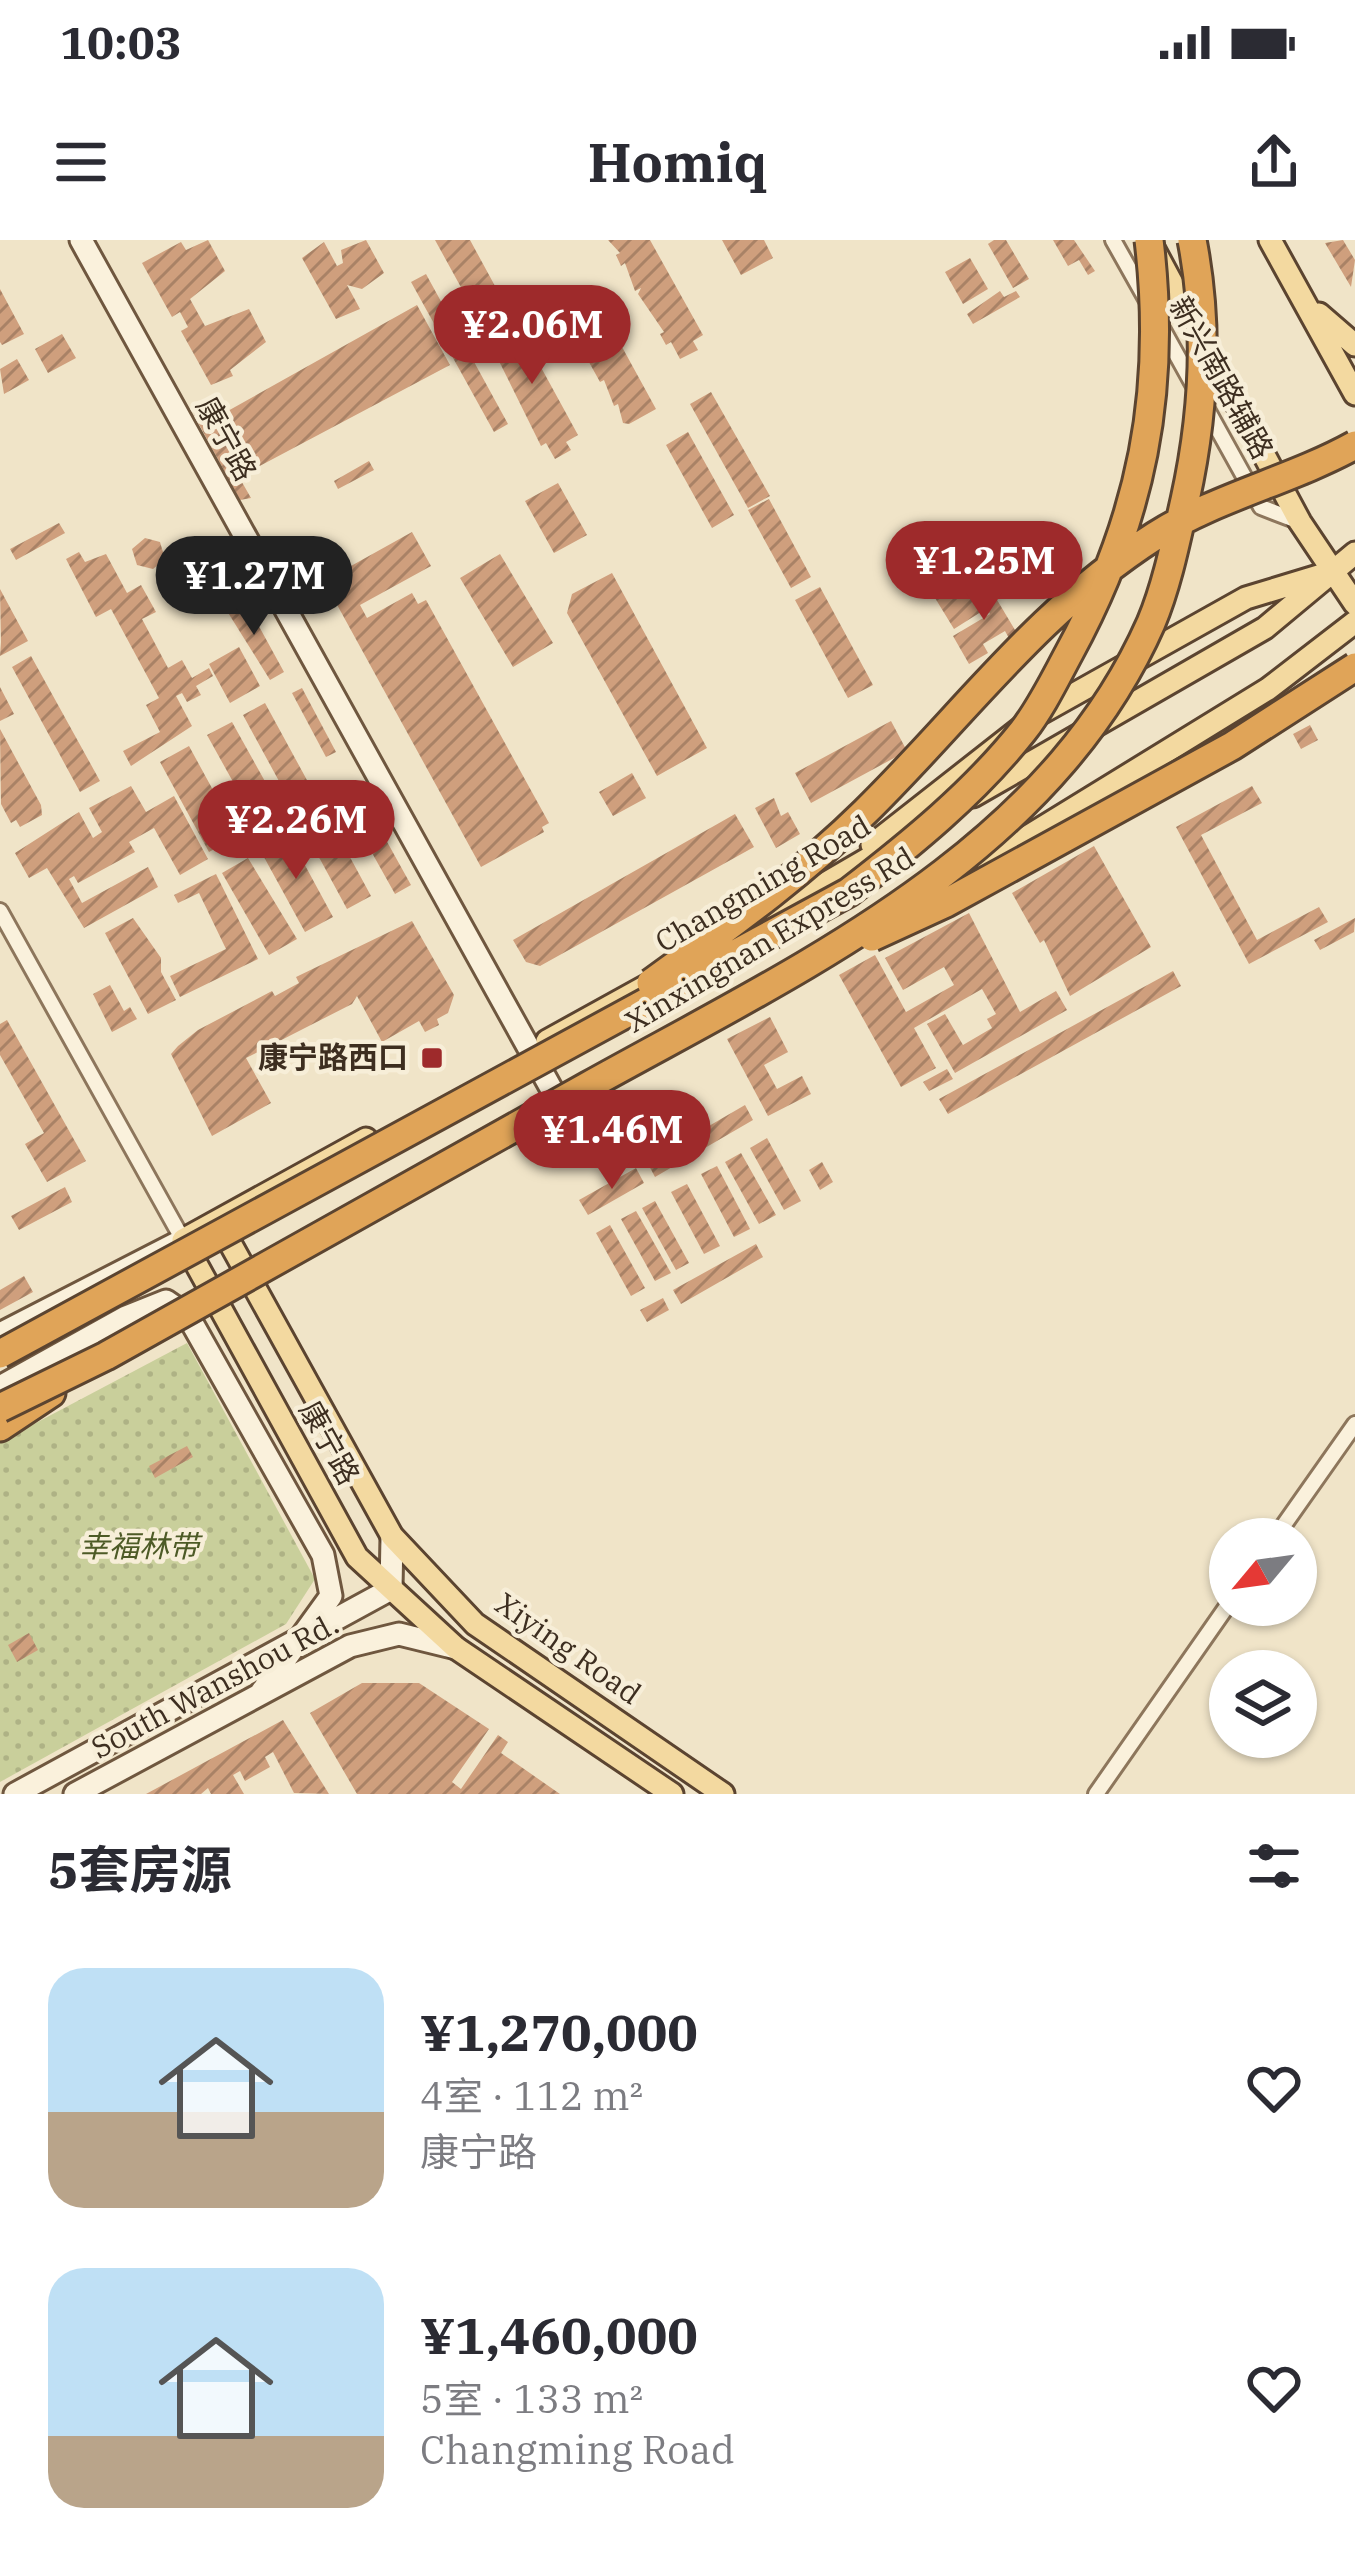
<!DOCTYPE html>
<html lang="zh">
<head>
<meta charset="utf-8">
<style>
  body { margin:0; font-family:"IBM Plex Serif","Noto Sans SC",serif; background:#f7f7f7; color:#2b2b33; height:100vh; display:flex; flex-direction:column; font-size:45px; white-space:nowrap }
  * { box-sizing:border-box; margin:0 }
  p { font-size:39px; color:#7c7c81 }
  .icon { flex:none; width:66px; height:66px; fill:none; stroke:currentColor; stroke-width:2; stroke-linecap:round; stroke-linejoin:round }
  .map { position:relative; height:1554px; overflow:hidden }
  .details { display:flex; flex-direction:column; background:#fff; flex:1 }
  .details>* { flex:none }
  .needle { width:78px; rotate:241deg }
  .controls { position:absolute; left:1209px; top:1278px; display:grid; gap:24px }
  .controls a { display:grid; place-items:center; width:108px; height:108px; border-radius:50%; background:#fff; box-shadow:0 3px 9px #0004; font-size:60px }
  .price { position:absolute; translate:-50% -102px; padding:0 27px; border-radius:42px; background:#9e2a2b; color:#fff; font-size:39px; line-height:78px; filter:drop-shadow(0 3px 6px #0008) }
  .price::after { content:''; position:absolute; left:50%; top:72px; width:36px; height:27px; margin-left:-18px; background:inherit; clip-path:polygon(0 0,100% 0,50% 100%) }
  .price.active { background:#222; color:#fff }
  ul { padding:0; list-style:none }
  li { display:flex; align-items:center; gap:36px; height:300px; padding:0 48px }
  li span { display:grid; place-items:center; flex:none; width:336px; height:240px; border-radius:36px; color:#555 }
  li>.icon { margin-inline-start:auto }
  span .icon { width:144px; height:144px; fill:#fffc; stroke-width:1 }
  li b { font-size:51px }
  h2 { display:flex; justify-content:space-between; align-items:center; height:144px; padding:0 48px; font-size:51px }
  .status { display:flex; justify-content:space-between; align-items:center; height:84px; padding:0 60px; background:#fff; direction:ltr }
  .status svg { height:33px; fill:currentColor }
  header { display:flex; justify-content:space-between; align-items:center; height:156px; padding:0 48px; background:#fff; font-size:54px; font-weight:700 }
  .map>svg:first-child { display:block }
  .park { fill:url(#park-dots) }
  .building { fill:url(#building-hatch) }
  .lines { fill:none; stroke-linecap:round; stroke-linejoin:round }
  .street-casing { stroke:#8d765c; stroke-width:20 }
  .secondary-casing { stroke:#6f573f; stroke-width:27 }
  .primary-casing { stroke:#5b4430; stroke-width:27 }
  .highway-casing { stroke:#5b4430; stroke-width:33 }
  .street { stroke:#faf1dc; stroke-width:14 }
  .secondary { stroke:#faf1dc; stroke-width:21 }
  .primary { stroke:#f3d9a0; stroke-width:21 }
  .highway { stroke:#e0a458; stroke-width:27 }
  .highway-bridge-casing { stroke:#5b4430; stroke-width:33; stroke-linecap:butt }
  .highway-bridge { stroke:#e0a458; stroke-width:27 }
  .poi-dot { fill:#9e2a2b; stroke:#f7eed8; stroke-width:4.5 }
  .labels { text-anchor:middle; stroke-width:9; stroke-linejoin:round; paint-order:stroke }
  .street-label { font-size:30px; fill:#3d2e20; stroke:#f7eed8 }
  .poi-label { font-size:30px; font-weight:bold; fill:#3d2e20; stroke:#f7eed8; text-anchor:end }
  .park-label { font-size:30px; font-style:italic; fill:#4d5a26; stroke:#f7eed8 }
</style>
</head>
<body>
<div class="status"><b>10:03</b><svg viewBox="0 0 49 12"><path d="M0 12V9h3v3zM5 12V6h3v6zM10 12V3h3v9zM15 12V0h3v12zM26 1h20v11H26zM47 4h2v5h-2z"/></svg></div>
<header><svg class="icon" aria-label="menu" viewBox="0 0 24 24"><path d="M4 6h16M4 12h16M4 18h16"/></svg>Homiq<svg class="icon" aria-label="share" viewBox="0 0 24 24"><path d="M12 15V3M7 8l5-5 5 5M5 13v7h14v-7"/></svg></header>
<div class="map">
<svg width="1355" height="1554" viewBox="0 0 1355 1554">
  <defs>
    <pattern id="park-dots" width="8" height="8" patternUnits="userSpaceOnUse" patternTransform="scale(3)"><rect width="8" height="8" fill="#c9cf9b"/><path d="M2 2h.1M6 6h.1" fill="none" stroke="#aeb285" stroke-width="1.8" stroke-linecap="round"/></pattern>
    <pattern id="building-hatch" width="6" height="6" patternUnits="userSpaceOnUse" patternTransform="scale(3)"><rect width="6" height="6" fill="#cf9f7d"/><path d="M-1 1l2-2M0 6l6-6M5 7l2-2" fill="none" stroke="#a98266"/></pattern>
  </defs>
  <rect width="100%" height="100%" fill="#f0e4c8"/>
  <path class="park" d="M 187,1103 L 315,1339 L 286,1384 L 0,1542 L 0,1202 Z"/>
  <path class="building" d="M 208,0 L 225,31 L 190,59 L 205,86 L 249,69 L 266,102 L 230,130 L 233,136 L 211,145 L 181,91 L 188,87 L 180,72 L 172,77 L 142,23 L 181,2 L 186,10 Z
    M 366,0 L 384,33 L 362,49 L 347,45 L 360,69 L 336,79 L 302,18 L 324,2 L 337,26 L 343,23 L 341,10 Z
    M 435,0 L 470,0 L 501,57 L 474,71 Z
    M 608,0 L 650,0 L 703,95 L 693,101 L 698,110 L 680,119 L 671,102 L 666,105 L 660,94 L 664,92 L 638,54 L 641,48 L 635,51 L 625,23 L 621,26 L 616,15 L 620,13 Z
    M 722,0 L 764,0 L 773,18 L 741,35 Z
    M 994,0 L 1006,0 L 1029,39 L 1013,48 L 988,4 Z
    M 1053,0 L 1074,0 L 1095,31 L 1088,35 L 1079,20 L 1068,26 Z
    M 1343,0 L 1355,20 L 1351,47 L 1325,3 Z
    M 970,18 L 988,49 L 963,64 L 945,32 Z
    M 426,34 L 508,184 L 494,192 L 411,42 Z
    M 0,49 L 24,94 L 2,105 L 0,102 Z
    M 1000,51 L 1004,57 L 1016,51 L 1020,57 L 973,84 L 967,74 Z
    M 593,54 L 656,169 L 629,184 L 623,183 L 618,164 L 614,166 L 604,140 L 600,142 L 564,77 L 564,70 Z
    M 417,65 L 450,125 L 239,237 L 251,258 L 240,260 L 194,175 L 219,161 L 226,172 Z
    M 514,78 L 578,195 L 566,202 L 571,210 L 555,219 L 546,203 L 541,206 L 493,109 L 489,111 L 483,101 L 484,94 Z
    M 62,94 L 76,118 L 48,133 L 35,109 Z
    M 17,119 L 29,140 L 4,154 L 0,129 Z
    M 711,152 L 770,256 L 748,268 L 690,164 Z
    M 688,192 L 734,275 L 712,288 L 666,205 Z
    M 369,221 L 374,230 L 338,249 L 334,241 Z
    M 558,243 L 587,295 L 554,313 L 525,261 Z
    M 769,259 L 811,337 L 791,348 L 748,270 Z
    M 59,283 L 65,293 L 16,320 L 10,309 Z
    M 954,286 L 972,316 L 960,323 L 943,293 Z
    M 412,292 L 431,326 L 360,365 L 367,378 L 412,353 L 418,364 L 426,360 L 549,583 L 542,587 L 544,592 L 481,627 L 324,341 Z
    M 145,298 L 160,302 L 165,319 L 153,329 L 137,325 L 132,309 Z
    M 943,304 L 984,370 L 954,389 L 913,322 Z
    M 79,312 L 85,322 L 106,314 L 127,353 L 141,345 L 156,372 L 142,379 L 168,428 L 182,420 L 192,438 L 209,428 L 213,436 L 196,446 L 201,455 L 187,462 L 182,453 L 176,456 L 192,486 L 131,526 L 123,511 L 160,492 L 146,465 L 159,458 L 111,369 L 96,377 L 66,319 Z
    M 500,314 L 553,403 L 513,427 L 460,338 Z
    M 978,328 L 1018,395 L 1010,400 L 1005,391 L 983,404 L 988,413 L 969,424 L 953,396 L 990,374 L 967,335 Z
    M 612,333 L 707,508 L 657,536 L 567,373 L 572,354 Z
    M 820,347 L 873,445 L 848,458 L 795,360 Z
    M 0,349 L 28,401 L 0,416 L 1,402 Z
    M 235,356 L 244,373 L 250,370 L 284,432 L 270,440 L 222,363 Z
    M 239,407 L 260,446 L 230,463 L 209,424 Z
    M 31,416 L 100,541 L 80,552 L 12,427 Z
    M 0,447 L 14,474 L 0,481 Z
    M 302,448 L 336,512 L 326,517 L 292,453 Z
    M 265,463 L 314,553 L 292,565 L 243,475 Z
    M 891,481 L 907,511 L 811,563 L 795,533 Z
    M 232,482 L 282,572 L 257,585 L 207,495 Z
    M 1310,485 L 1318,500 L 1301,509 L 1293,494 Z
    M 0,489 L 41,565 L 42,575 L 20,587 L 16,580 L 11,583 L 1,564 Z
    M 189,506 L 238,596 L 209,612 L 160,522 Z
    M 632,533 L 646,558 L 613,576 L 599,552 Z
    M 131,546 L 146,572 L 174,556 L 208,619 L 180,635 L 154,588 L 129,602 L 135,612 L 78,643 L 74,636 L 69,639 L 82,663 L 148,627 L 158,647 L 84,688 L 47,628 L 29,638 L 15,613 L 79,572 L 93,598 L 102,592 L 89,568 Z
    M 1252,546 L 1262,563 L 1201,595 L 1257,700 L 1319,667 L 1328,682 L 1249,724 L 1176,587 Z
    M 360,553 L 411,645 L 395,654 L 348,570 L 347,561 Z
    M 774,558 L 781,576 L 788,572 L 800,594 L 776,608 L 755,568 Z
    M 325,571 L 371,656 L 347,669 L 301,584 Z
    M 735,574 L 754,607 L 540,726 L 526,722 L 513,700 Z
    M 287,592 L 333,677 L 305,692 L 259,608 Z
    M 1094,606 L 1151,707 L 1070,756 L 1044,700 L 1040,703 L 1012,653 Z
    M 248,618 L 297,699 L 269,715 L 222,633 Z
    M 216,634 L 258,719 L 180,757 L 170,736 L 226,709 L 199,653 L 178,663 L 174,655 Z
    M 969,673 L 1020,772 L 1056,751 L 1067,770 L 955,833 L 927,784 L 945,774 L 963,805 L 992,788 L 987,779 L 996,774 L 982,749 L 914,788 L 936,828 L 901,847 L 839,735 L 875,715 L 906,772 L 954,745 L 944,727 L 903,750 L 885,718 Z
    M 133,678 L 161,718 L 161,732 L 176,760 L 148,774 L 105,693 Z
    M 1355,678 L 1354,692 L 1320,710 L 1314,700 Z
    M 412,681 L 454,755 L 448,773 L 437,779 L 439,785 L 425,792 L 419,781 L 382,802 L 357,756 L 352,764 L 246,818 L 271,863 L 212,896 L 171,814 L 178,806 L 198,790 L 272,751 L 275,756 L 299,743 L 296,737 Z
    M 1173,731 L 1181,746 L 948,874 L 939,859 Z
    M 110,745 L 124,771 L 130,767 L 137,779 L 112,792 L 93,754 Z
    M 770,777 L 788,812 L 764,825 L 777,849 L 802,836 L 811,854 L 768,876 L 727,799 Z
    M 7,780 L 86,921 L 47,942 L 25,904 L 44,893 L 0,815 L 0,784 Z
    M 947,829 L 953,839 L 929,851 L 923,842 Z
    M 745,865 L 753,880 L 655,937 L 647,922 Z
    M 767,898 L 801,961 L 784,970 L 750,908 Z
    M 741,913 L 776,975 L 759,984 L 725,922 Z
    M 822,922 L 833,942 L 820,950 L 809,930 Z
    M 717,926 L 750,989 L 734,997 L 701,934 Z
    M 636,928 L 644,943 L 588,975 L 579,960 Z
    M 687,944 L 720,1006 L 704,1014 L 671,952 Z
    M 65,947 L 72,962 L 19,990 L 11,976 Z
    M 655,961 L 689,1023 L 676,1030 L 642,968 Z
    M 636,971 L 671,1033 L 655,1041 L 621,979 Z
    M 610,985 L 645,1048 L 631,1056 L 596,993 Z
    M 756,1004 L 763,1017 L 681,1064 L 673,1050 Z
    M 24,1036 L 33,1052 L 0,1070 L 0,1050 Z
    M 663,1058 L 669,1070 L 647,1082 L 640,1070 Z
    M 187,1206 L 193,1217 L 155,1238 L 149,1226 Z
    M 29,1393 L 38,1410 L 17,1422 L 8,1405 Z
    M 362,1443 L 419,1443 L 489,1489 L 452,1542 L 461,1549 L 498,1495 L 508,1502 L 501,1513 L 560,1554 L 357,1554 L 310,1473 Z
    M 283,1480 L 329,1554 L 294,1553 L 273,1512 L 265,1517 L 270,1527 L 245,1541 L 240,1531 L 233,1535 L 244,1554 L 211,1554 L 208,1548 L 201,1554 L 146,1554 Z"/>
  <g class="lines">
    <defs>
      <path id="street" d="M 1113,0 L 1149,64
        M 1159,83 L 1261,267 L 1300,282
        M 0,671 L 183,1000
        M 1274,1299 L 1355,1184
        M 1096,1554 L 1230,1362"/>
      <path id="secondary" d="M 81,0 L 562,868
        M 0,1094 L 177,1003
        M 0,1147 L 126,1077 L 166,1061 L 188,1076 L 323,1315 L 331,1356 L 260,1454
        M 15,1554 L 391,1349 L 392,1296
        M 75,1554 L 350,1406 L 399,1394 L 456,1408"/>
      <path id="primary" d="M 1270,0 L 1355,154
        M 1152,6 L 1300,282 L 1355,364
        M 1319,74 L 1355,105
        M 973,556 L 1265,388 L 1355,313
        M 872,605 L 1039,474 L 1246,358 L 1325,334
        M 923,661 L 1268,449 L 1355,382
        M 720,705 L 895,603
        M 547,801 L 661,738
        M 366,899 L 183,1000 L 357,1317 L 456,1408 L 672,1554
        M 219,983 L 392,1296 L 475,1384 L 723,1554"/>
      <path id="highway" d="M 0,1187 L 51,1153"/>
    </defs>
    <use href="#street" class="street-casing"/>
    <use href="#secondary" class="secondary-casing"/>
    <use href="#primary" class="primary-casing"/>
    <use href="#highway" class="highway-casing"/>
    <use href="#street" class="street"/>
    <use href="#secondary" class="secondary"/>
    <use href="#primary" class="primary"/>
    <use href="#highway" class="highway"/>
    <defs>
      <path id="highway-bridge" d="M 872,697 L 946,663 L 1232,506 L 1355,427
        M 651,743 C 725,689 799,637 865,572 C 963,476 1035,373 1155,296 C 1216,257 1292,240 1355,205
        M 0,1114 L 849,652 C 911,604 974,553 1023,491 C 1041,468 1055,439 1069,413 C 1142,279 1167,151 1149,0
        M 0,1168 L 106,1116 C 266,1026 427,936 588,846 C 798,729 1048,616 1151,383 C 1167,345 1176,300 1185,260 C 1204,174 1209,87 1192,0"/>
    </defs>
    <use href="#highway-bridge" class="highway-bridge-casing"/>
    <use href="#highway-bridge" class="highway-bridge"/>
  </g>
  <rect class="poi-dot" x="420" y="806" width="24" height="24" rx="6"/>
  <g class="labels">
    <g class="street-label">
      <text transform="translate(1221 138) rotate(61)" y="10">新兴南路辅路</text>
      <text transform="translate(226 199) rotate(61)" y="10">康宁路</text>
      <text transform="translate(763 644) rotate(-30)" y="10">Changming Road</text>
      <text transform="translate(770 700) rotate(-31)" y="10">Xinxingnan Express Rd</text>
      <text transform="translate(329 1203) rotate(61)" y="10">康宁路</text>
      <text transform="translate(568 1409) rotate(35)" y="10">Xiying Road</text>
      <text transform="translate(215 1446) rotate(-28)" y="10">South Wanshou Rd.</text>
    </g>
    <g class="poi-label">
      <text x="408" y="828">康宁路西口</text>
    </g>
    <g class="park-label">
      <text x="139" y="1317">幸福林带</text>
    </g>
  </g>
</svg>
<div class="controls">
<a><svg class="needle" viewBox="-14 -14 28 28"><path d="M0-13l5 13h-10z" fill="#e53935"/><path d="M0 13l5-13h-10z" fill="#7c7c81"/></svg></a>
<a><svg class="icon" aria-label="layers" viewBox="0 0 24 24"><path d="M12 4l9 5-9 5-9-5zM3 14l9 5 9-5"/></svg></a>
</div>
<b class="price" style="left:532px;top:147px">¥2.06M</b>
<b class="price" style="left:984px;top:383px">¥1.25M</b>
<b class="price active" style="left:254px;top:398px">¥1.27M</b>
<b class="price" style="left:296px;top:642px">¥2.26M</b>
<b class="price" style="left:612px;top:952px">¥1.46M</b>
</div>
<section class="details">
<h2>5套房源<svg class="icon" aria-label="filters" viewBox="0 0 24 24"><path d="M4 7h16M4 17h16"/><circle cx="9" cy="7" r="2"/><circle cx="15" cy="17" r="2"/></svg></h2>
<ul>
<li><span style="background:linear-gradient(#bfe0f5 60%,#b9a48a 0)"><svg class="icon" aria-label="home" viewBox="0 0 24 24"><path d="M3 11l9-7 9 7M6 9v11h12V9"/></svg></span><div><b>¥1,270,000</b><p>4室 · 112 m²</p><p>康宁路</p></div><svg class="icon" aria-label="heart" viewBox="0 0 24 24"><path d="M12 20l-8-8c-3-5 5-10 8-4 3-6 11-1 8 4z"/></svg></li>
<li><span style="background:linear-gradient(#bfe0f5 70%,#b9a48a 0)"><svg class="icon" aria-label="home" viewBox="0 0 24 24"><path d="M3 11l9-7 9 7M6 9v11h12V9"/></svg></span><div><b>¥1,460,000</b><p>5室 · 133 m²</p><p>Changming Road</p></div><svg class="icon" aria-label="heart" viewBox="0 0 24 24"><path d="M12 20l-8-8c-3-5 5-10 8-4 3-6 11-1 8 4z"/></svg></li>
</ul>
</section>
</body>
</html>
